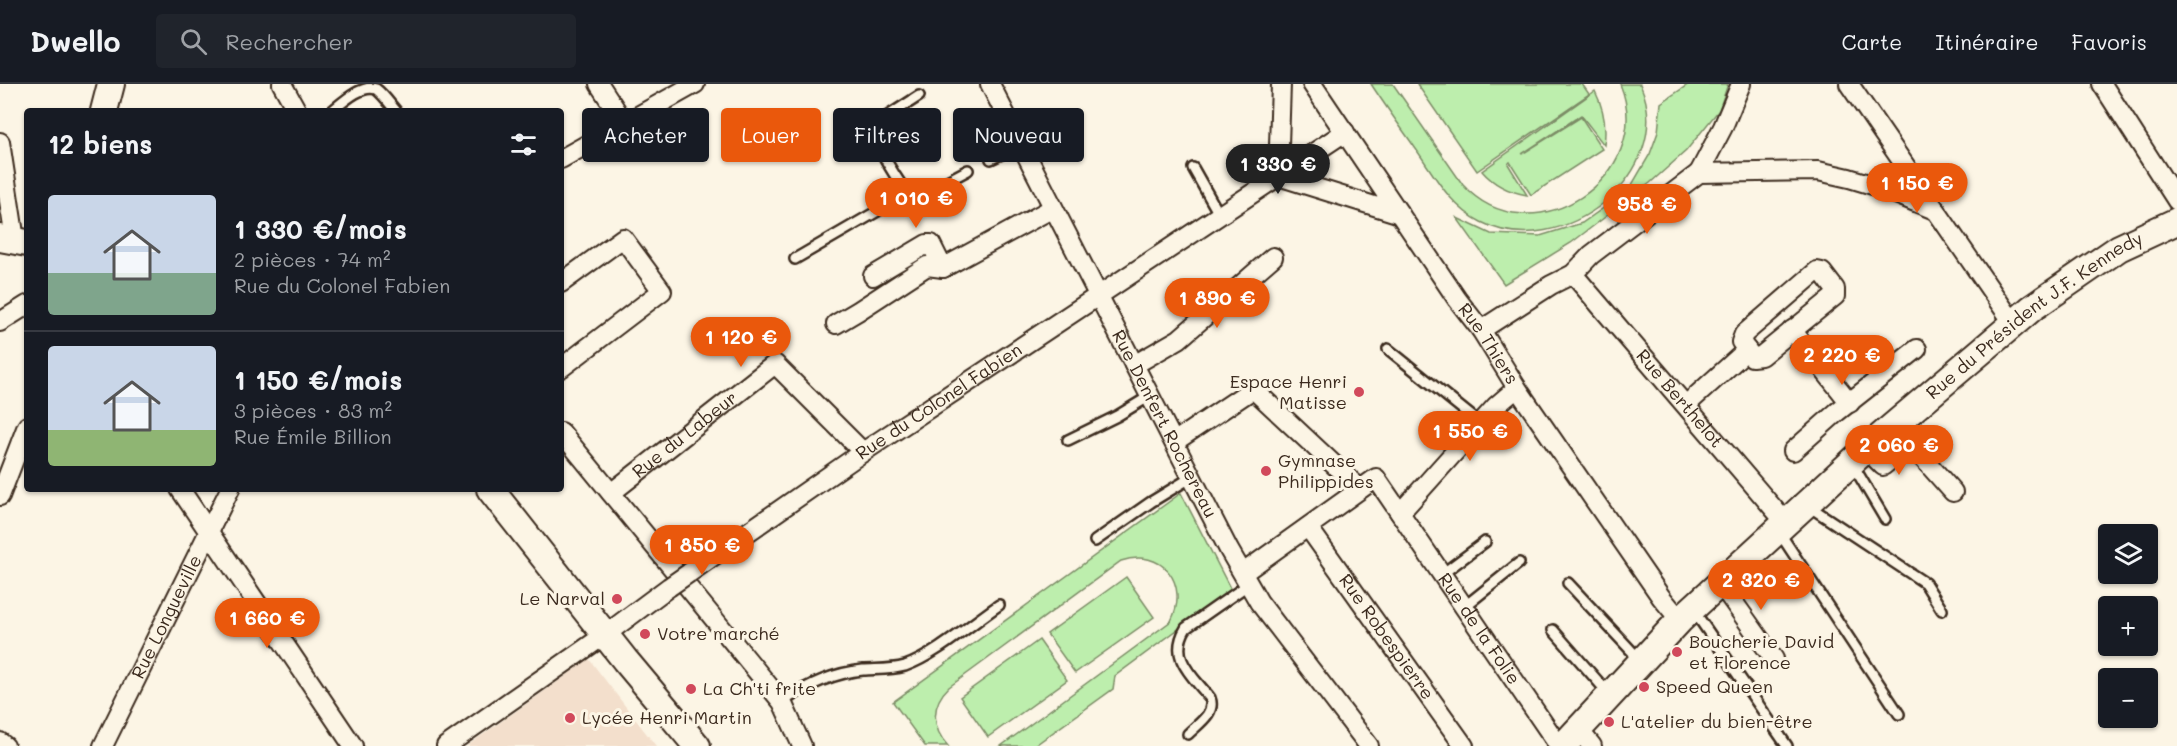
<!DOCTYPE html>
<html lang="fr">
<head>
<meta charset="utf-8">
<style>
  body { margin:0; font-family:Mali,sans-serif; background:#20242c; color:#f1f3f6; height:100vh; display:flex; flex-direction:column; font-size:22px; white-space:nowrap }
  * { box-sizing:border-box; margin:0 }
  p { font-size:20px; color:#9ea1a6 }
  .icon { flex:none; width:33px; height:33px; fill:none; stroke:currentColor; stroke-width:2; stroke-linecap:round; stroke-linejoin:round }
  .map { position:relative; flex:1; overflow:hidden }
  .drawer { position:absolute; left:24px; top:24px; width:540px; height:384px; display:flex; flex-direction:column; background:#171b24; border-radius:6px; box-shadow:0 2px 4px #0004 }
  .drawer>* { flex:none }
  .banner { position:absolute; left:582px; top:24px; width:570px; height:54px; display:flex; gap:12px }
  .buttons { position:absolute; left:2098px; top:440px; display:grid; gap:12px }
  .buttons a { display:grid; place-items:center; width:60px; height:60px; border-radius:6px; background:#171b24; box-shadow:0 2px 4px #0004; font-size:30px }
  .price { position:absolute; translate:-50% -51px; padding:0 14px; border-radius:21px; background:#ea580c; color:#fff; font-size:20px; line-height:39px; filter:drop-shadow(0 2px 3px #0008) }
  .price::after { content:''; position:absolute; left:50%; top:36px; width:18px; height:14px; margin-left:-9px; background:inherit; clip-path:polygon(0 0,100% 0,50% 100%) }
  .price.current { background:#222; color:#fff }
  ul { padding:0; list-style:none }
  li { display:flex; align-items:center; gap:18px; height:150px; padding:0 24px }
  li+li { border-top:2px solid #363941 }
  li span { display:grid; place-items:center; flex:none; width:168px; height:120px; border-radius:6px; color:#555 }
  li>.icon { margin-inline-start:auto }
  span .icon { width:72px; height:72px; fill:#fffc; stroke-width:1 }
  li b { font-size:26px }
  h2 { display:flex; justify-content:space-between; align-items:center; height:72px; padding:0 24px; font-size:26px }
  .pill { padding:0 21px; border-radius:6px; background:#171b24; box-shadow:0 2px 4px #0004; font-size:21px; line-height:54px }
  .pill.current { background:#ea580c; color:#fff }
  header { display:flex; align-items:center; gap:36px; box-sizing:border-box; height:84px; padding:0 30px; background:#171b24; border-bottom:2px solid #363941 }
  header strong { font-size:28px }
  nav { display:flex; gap:33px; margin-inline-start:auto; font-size:21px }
  .search { width:420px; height:54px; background:#20242c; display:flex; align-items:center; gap:15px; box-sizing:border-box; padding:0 21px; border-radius:6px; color:#9ea1a6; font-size:22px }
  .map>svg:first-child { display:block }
  .built { fill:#f3dfcc }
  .green { fill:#bdeead; stroke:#7c8c66; stroke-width:1.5 }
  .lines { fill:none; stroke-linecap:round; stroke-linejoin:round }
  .service-casing { stroke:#3b2a1e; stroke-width:14 }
  .minor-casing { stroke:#3b2a1e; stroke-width:22 }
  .secondary-casing { stroke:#3b2a1e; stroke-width:30 }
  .service { stroke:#fcf5e5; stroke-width:9 }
  .minor { stroke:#fcf5e5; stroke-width:18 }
  .secondary { stroke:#fcf5e5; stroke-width:26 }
  .minor-bridge-casing { stroke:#3b2a1e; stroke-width:22; stroke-linecap:butt }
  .minor-bridge { stroke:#fcf5e5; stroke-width:18 }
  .poi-dot { fill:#d1495b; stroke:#fcf5e5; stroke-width:2 }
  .labels { text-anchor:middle; stroke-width:6; stroke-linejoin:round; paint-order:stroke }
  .street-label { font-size:18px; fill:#3b2a1e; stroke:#fcf5e5 }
  .poi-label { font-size:18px; fill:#3b2a1e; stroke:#fcf5e5; text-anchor:start }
</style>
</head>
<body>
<header>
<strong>Dwello</strong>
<div class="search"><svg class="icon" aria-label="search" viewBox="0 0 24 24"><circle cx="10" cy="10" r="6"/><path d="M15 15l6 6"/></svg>Rechercher</div>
<nav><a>Carte</a><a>Itinéraire</a><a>Favoris</a></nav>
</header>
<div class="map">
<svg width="2177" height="662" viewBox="0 0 2177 662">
  <rect width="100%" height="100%" fill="#fcf5e5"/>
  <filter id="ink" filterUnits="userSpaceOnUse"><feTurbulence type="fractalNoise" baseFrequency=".0167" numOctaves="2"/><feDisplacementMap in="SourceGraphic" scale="12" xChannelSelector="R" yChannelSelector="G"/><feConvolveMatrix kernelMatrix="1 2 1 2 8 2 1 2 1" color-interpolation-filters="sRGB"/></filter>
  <g filter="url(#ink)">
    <path class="built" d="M 589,575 L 656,662 L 467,662 L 546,606 Z"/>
    <path class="green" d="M 1371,0 L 1393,0 L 1463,101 C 1531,176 1658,92 1620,0 L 1640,0 C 1679,88 1561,180 1481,138 C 1451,123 1436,94 1418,68 C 1402,45 1386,23 1371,0 Z
      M 1417,0 L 1582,0 L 1589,10 L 1477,87 Z
      M 1689,0 L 1728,0 L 1719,26 L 1686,67 L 1650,99 L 1571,159 L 1504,200 L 1457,134 L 1491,150 L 1540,152 L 1582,139 L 1629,106 L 1650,70 L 1658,48 L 1661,19 Z
      M 1595,7 C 1604,25 1607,41 1604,61 L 1581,31 L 1522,70 L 1581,33 L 1602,65 L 1531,111 L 1510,78 L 1508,80 L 1527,111 C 1509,108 1494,101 1482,87 Z
      M 1181,409 L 1231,506 L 1115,592 L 1113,605 L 1034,662 L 1001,662 L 1171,537 C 1190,500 1162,463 1121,477 L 949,603 C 931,620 931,644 948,662 L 925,662 L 893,618 Z
      M 1126,493 L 1154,533 L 1075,589 L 1047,550 Z
      M 1039,556 L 1067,596 L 988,653 L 960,613 Z"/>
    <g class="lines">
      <defs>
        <path id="service" d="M 332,27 C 343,18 362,0 376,5 C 383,10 390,20 396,27
          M 991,75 L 1021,61
          M 1193,84 L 1219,130
          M 907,110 C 896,92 871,60 877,39 L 919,12
          M 795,175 L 907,110 L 940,101 L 968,86
          M 1388,265 L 1481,340
          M 1068,356 L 1117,332 L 1150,312
          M 1853,381 L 1885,435
          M 1807,421 L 1925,499 L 1942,526
          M 1779,448 L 1899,630
          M 1095,457 L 1151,418 L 1192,393
          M 1442,490 L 1485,458
          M 1568,499 L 1640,576
          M 1464,523 L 1519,479
          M 1694,527 L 1787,662
          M 1553,546 L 1609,610
          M 782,618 C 807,601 833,589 863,586 C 878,585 891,586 905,582 C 936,571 971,540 999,521
          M 1188,650 C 1198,640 1216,629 1210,614 C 1192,591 1168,574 1186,544 L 1249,500"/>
        <g id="minor">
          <path d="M 282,0 L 297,27"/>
          <path d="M 599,0 L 625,40"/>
          <path id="s1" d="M 990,0 L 1229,466 L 1259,518 L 1369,662"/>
          <path d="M 1281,0 L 1278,92 L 1400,130"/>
          <path id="s2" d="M 1312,0 L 1457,215 L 1481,246 L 1517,304 L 1661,513 L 1680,536"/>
          <path d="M 1849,0 L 2014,240"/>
          <path d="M 2102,0 L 2177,117"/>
          <path d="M 0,58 L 15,156"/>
          <path d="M 561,75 L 695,0"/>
          <path d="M 1699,89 L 1723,43 L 1741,0"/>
          <path d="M 1817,187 L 1822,188 L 1835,205 L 1835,212 L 1761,272 L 1752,273 L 1741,258 L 1744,250 Z"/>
          <path id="s3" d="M 1573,190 L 1786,439"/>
          <path d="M 873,192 L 927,160 L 931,160 L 943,184"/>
          <path d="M 561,199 L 623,154 L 662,207 L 561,284"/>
          <path d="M 0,238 L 27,221"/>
          <path d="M 836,240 L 858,227 L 927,182 L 943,184 L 1053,124"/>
          <path d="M 1481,246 L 1551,201 L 1573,190 L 1591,171 L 1699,89 L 1818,87 L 1849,94 L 1879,103 L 1937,127"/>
          <path d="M 1792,246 L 1850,319"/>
          <path d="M 1134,281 L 1179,255 L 1273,173"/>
          <path d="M 1686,321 L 1747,266"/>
          <path d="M 561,348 L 782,618 L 802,662"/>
          <path d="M 1174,358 L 1253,305 L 1360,405"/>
          <path d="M 1866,365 L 1883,382 L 1904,365 L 1921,372 L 1953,408"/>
          <path d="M 1793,367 L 1837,328 L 1917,265"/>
          <path d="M 180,405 L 353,662"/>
          <path id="s4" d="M 611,409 L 775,280 L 863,368"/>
          <path d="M 0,412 L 27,342"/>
          <path d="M 1400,429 L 1496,322 L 1517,304"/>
          <path id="s5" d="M 1308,443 L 1464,662"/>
          <path id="s6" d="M 689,489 L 863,368 L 1345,48"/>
          <path id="s7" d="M 1243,489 L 1376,394 L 1559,662"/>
          <path d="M 1720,499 L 1774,575"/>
          <path d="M 1578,645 L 1592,662"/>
          <path d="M 0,658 L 5,662"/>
          <path id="s8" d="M 103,662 L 230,405"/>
          <path d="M 446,662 L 606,550 L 669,503"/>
        </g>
        <g id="secondary">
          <path d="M 104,27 L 111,0"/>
          <path d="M 0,154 L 27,159"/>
          <path d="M 490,405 L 625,576 L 697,662"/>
          <path id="s9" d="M 1563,662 L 1680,536 L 1866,365 L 2032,224 L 2119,164 L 2177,137"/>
        </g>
      </defs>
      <use href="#service" class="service-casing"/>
      <use href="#minor" class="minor-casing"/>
      <use href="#secondary" class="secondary-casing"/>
      <use href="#service" class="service"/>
      <use href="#minor" class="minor"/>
      <use href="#secondary" class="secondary"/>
      <defs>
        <path id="minor-bridge" d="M 669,503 L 689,489"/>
      </defs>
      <use href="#minor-bridge" class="minor-bridge-casing"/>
      <use href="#minor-bridge" class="minor-bridge"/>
    </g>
  </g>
  <g class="poi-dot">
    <circle cx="1359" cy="308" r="6"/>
    <circle cx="1266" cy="387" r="6"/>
    <circle cx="617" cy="515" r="6"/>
    <circle cx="645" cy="550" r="6"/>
    <circle cx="1677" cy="568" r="6"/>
    <circle cx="1644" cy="603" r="6"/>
    <circle cx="691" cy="605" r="6"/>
    <circle cx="570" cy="634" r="6"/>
    <circle cx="1609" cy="638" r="6"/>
  </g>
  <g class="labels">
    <g class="street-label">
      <text dy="6" stroke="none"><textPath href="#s9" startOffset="640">Rue du Président J.F. Kennedy</textPath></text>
      <text dy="6" stroke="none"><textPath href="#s2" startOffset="314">Rue Thiers</textPath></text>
      <text dy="6" stroke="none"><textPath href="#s3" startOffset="164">Rue Berthelot</textPath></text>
      <text dy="6" stroke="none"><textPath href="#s6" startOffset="303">Rue du Colonel Fabien</textPath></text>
      <text dy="6" stroke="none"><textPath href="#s1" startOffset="382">Rue Denfert Rochereau</textPath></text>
      <text dy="6" stroke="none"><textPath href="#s4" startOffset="94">Rue du Labeur</textPath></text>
      <text dy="6" stroke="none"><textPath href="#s8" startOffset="144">Rue Longueville</textPath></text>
      <text dy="6" stroke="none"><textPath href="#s7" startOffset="346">Rue de la Folie</textPath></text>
      <text dy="6" stroke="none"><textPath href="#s5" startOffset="135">Rue Robespierre</textPath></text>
    </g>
    <g class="poi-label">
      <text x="1347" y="304" text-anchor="end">Espace Henri<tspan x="1347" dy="21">Matisse</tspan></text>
      <text x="1278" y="383">Gymnase<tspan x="1278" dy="21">Philippides</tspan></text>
      <text x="605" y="521" text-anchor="end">Le Narval</text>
      <text x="657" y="556">Votre marché</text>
      <text x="1689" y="564">Boucherie David<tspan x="1689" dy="21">et Florence</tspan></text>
      <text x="1656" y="609">Speed Queen</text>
      <text x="703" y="611">La Ch'ti frite</text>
      <text x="582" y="640">Lycée Henri Martin</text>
      <text x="1621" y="644">L'atelier du bien-être</text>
    </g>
  </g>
</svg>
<div class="buttons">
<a><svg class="icon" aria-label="layers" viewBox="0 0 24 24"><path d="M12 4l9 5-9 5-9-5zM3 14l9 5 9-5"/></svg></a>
<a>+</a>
<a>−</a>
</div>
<b class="price current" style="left:1278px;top:111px">1 330 €</b>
<b class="price" style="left:1917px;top:130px">1 150 €</b>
<b class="price" style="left:916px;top:145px">1 010 €</b>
<b class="price" style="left:1647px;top:151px">958 €</b>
<b class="price" style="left:1217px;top:245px">1 890 €</b>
<b class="price" style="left:741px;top:284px">1 120 €</b>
<b class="price" style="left:1842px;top:302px">2 220 €</b>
<b class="price" style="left:1470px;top:378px">1 550 €</b>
<b class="price" style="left:1899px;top:392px">2 060 €</b>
<b class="price" style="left:702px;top:492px">1 850 €</b>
<b class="price" style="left:1761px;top:527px">2 320 €</b>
<b class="price" style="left:267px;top:565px">1 660 €</b>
<div class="banner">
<a class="pill">Acheter</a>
<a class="pill current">Louer</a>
<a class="pill">Filtres</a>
<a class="pill">Nouveau</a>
</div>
<section class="drawer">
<h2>12 biens<svg class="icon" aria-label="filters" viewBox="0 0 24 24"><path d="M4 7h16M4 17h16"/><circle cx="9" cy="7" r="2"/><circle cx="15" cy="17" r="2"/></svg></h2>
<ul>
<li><span style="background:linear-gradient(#c9d6e8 65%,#7fa58c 0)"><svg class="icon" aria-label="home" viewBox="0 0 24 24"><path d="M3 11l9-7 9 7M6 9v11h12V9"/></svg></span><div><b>1 330 €/mois</b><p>2 pièces · 74 m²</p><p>Rue du Colonel Fabien</p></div></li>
<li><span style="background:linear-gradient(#c9d6e8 70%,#8fb573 0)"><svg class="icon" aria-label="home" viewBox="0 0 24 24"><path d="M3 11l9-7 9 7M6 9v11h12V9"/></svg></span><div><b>1 150 €/mois</b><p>3 pièces · 83 m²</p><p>Rue Émile Billion</p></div></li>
</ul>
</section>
</div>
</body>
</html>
